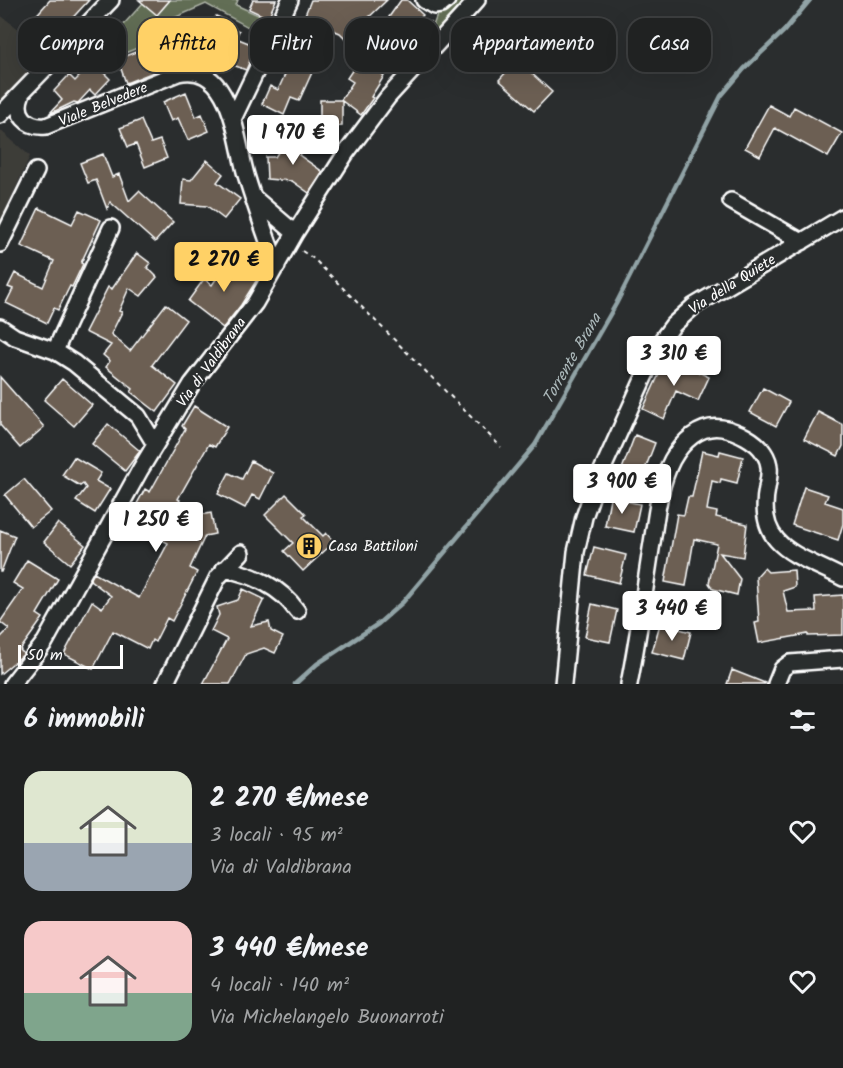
<!DOCTYPE html>
<html lang="it">
<head>
<meta charset="utf-8">
<style>
  body { margin:0; font-family:Kalam,sans-serif; background:#2d2f2f; color:#f1f3f6; height:100vh; display:flex; flex-direction:column; font-size:22px; white-space:nowrap }
  * { box-sizing:border-box; margin:0 }
  p { font-size:20px; color:#a2a4a5 }
  .icon { flex:none; width:33px; height:33px; fill:none; stroke:currentColor; stroke-width:2; stroke-linecap:round; stroke-linejoin:round }
  .map { position:relative; height:684px; overflow:hidden }
  .drawer { display:flex; flex-direction:column; background:#202222; flex:1 }
  .drawer>* { flex:none }
  .hud { position:absolute; left:18px; top:18px; width:807px; height:54px; display:flex; gap:12px }
  .scale { position:absolute; left:18px; bottom:15px; width:105px; box-sizing:border-box; padding-left:6px; border:3px solid #fff; border-top:0; font-size:16px; line-height:21px; white-space:nowrap; color:#fff; -webkit-text-stroke:4px #2a2d2e; paint-order:stroke }
  .price { position:absolute; translate:-50% -51px; padding:0 14px; border-radius:6px; background:#fff; color:#222; font-size:20px; line-height:39px; filter:drop-shadow(0 2px 3px #0008) }
  .price::after { content:''; position:absolute; left:50%; top:36px; width:18px; height:14px; margin-left:-9px; background:inherit; clip-path:polygon(0 0,100% 0,50% 100%) }
  .price.active { background:#ffd166; color:#111 }
  ul { padding:0; list-style:none }
  li { display:flex; align-items:center; gap:18px; height:150px; padding:0 24px }
  li span { display:grid; place-items:center; flex:none; width:168px; height:120px; border-radius:18px; color:#555 }
  li>.icon { margin-inline-start:auto }
  span .icon { width:72px; height:72px; fill:#fffc; stroke-width:1 }
  li b { font-size:26px }
  h2 { display:flex; justify-content:space-between; align-items:center; height:72px; padding:0 24px; font-size:26px }
  .chip { padding:0 21px; border-radius:18px; background:#202222; box-shadow:0 6px 24px #0002,0 0 0 2px #3d3f40; font-size:21px; line-height:54px }
  .chip.active { background:#ffd166; color:#111 }
  .map>svg:first-child { display:block }
  .built { fill:#3e3c39 }
  .green { fill:#626e55; stroke:#b0b6aa; stroke-width:1.5 }
  .lines { fill:none; stroke-linecap:round; stroke-linejoin:round }
  .stream { stroke:#91a3a6; stroke-width:4.5 }
  .building { fill:#6c5f52; stroke:#fff; stroke-width:1.5 }
  .minor-casing { stroke:#fff; stroke-width:20 }
  .path { stroke:#fff; stroke-width:2; stroke-dasharray:4.5 4.5; stroke-linecap:butt }
  .minor { stroke:#2a2d2e; stroke-width:15 }
  .labels { text-anchor:middle; stroke-width:4.5; stroke-linejoin:round; paint-order:stroke }
  .street-label { font-size:15px; fill:#fff; stroke:#2a2d2e }
  .poi-label { font-size:15px; fill:#fff; stroke:#2a2d2e; text-anchor:start }
  .water-label { font-size:16px; font-style:italic; fill:#adbabc; stroke:#2a2d2e }
</style>
</head>
<body>
<div class="map">
<svg width="843" height="684" viewBox="0 0 843 684">
  <rect width="100%" height="100%" fill="#2a2d2e"/>
  <filter id="ink" filterUnits="userSpaceOnUse"><feTurbulence type="fractalNoise" baseFrequency=".0167" numOctaves="2"/><feDisplacementMap in="SourceGraphic" scale="12" xChannelSelector="R" yChannelSelector="G"/><feConvolveMatrix kernelMatrix="1 2 1 2 8 2 1 2 1" color-interpolation-filters="sRGB"/></filter>
  <g filter="url(#ink)">
    <path class="built" d="M 0,15 L 52,54 L 0,112 Z
      M 0,130 L 30,156 L 0,223 Z"/>
    <path class="green" d="M 170,0 L 238,0 L 236,5 L 269,20 L 263,35 L 206,4 L 167,21 L 172,34 L 115,57 L 104,46 L 143,3 L 157,15 Z
      M 459,0 L 472,0 L 425,47 L 439,10 Z"/>
    <g class="lines">
      <path class="stream" d="M 295,684 L 317,664 L 378,624 L 403,602 L 535,445 L 616,304 L 721,96 L 744,69 L 784,31 L 810,0"/>
    </g>
    <path class="building" d="M 50,0 L 89,0 L 53,39 L 32,20 Z
      M 139,0 L 170,0 L 157,15 Z
      M 253,0 L 276,0 L 268,18 L 249,9 Z
      M 311,0 L 387,0 L 346,39 L 340,33 L 323,26 L 311,53 L 319,57 L 299,101 L 291,98 L 284,115 L 262,104 L 270,86 L 278,90 L 297,48 L 288,44 L 296,25 L 300,27 Z
      M 401,0 L 407,0 L 423,15 L 406,33 L 389,17 Z
      M 216,16 L 227,21 L 225,25 L 239,31 L 236,38 L 256,46 L 246,70 L 228,63 L 230,58 L 223,55 L 225,51 L 205,43 Z
      M 162,42 L 167,54 L 170,53 L 174,64 L 126,83 L 120,66 L 122,65 L 120,58 Z
      M 368,47 L 374,52 L 376,49 L 392,60 L 382,74 L 384,76 L 371,97 L 373,98 L 361,115 L 342,101 L 342,126 L 320,127 L 320,100 L 341,100 L 353,82 L 347,78 Z
      M 517,60 L 552,92 L 534,111 L 499,80 Z
      M 93,62 L 110,79 L 95,95 L 90,90 L 78,103 L 74,102 L 49,114 L 62,100 L 54,91 L 69,75 L 75,81 Z
      M 186,92 L 196,117 L 202,114 L 209,131 L 188,140 L 178,118 L 171,121 L 163,102 Z
      M 769,105 L 789,116 L 794,107 L 842,133 L 828,157 L 775,128 L 760,156 L 745,148 Z
      M 141,120 L 151,143 L 160,140 L 167,158 L 145,167 L 136,144 L 128,147 L 120,128 Z
      M 289,136 L 305,148 L 299,155 L 323,172 L 309,193 L 292,181 L 267,179 L 266,157 L 275,157 Z
      M 103,154 L 112,177 L 119,174 L 129,201 L 139,191 L 173,222 L 155,242 L 110,202 L 107,209 L 96,180 L 88,183 L 80,163 Z
      M 207,160 L 223,174 L 217,182 L 240,199 L 224,219 L 207,206 L 181,204 L 183,179 L 191,180 Z
      M 39,208 L 72,224 L 79,210 L 101,220 L 81,263 L 83,264 L 72,287 L 70,286 L 58,310 L 54,308 L 47,323 L 6,303 L 13,289 L 8,287 L 15,273 L 43,287 L 54,261 L 21,246 Z
      M 137,253 L 150,263 L 147,267 L 157,277 L 141,296 L 129,288 L 119,311 L 122,312 L 111,334 L 130,351 L 166,304 L 186,320 L 152,365 L 177,385 L 157,412 L 131,392 L 133,389 L 106,367 L 110,361 L 103,355 L 111,345 L 85,332 L 108,287 L 112,289 Z
      M 231,258 L 258,278 L 241,305 L 223,328 L 188,301 L 204,279 L 212,285 Z
      M 667,357 L 709,377 L 698,401 L 676,391 L 664,419 L 643,409 Z
      M 0,377 L 44,427 L 20,448 L 0,425 Z
      M 62,379 L 92,405 L 74,426 L 44,400 Z
      M 763,388 L 789,402 L 776,426 L 750,412 Z
      M 194,406 L 227,427 L 215,447 L 209,444 L 178,499 L 180,500 L 178,504 L 200,515 L 211,513 L 215,534 L 205,536 L 190,568 L 197,572 L 172,621 L 167,618 L 155,642 L 152,640 L 148,649 L 113,631 L 93,669 L 64,654 L 92,601 L 102,608 L 111,596 L 90,580 L 94,573 L 139,598 L 168,543 L 133,524 L 137,516 L 132,513 L 145,489 L 150,492 L 185,429 L 182,426 Z
      M 818,412 L 843,425 L 843,446 L 838,456 L 804,439 Z
      M 108,424 L 140,451 L 125,471 L 92,444 Z
      M 635,435 L 655,443 L 642,477 L 622,469 Z
      M 702,451 L 719,455 L 720,451 L 743,457 L 737,483 L 721,479 L 720,483 L 712,481 L 707,510 L 717,512 L 716,517 L 747,524 L 743,557 L 720,553 L 740,579 L 737,595 L 713,589 L 709,583 L 717,544 L 694,539 L 686,586 L 665,582 L 677,514 L 684,515 L 688,497 L 692,497 Z
      M 74,457 L 101,473 L 96,481 L 110,489 L 95,513 L 76,501 L 86,488 L 83,484 L 80,486 L 62,475 Z
      M 251,461 L 273,473 L 260,499 L 252,495 L 245,508 L 218,494 L 229,473 L 242,479 Z
      M 24,479 L 51,511 L 31,527 L 5,495 Z
      M 804,487 L 828,495 L 825,502 L 843,508 L 843,524 L 838,540 L 792,525 Z
      M 286,494 L 306,514 L 303,516 L 323,536 L 326,533 L 334,542 L 303,571 L 284,551 L 293,543 L 265,515 Z
      M 610,498 L 640,504 L 634,532 L 605,526 Z
      M 58,523 L 85,545 L 70,564 L 44,542 Z
      M 0,530 L 15,536 L 1,572 L 0,572 Z
      M 594,547 L 626,555 L 619,583 L 587,575 Z
      M 27,560 L 58,579 L 37,614 L 43,618 L 20,650 L 24,654 L 0,674 L 0,638 L 9,629 L 0,622 L 23,589 L 13,583 Z
      M 764,568 L 768,572 L 794,570 L 795,587 L 783,591 L 788,612 L 816,611 L 815,597 L 843,595 L 843,635 L 808,636 L 808,634 L 759,643 L 755,623 L 759,622 L 756,577 Z
      M 243,589 L 264,599 L 251,626 L 269,622 L 271,631 L 283,637 L 275,653 L 264,648 L 246,654 L 230,684 L 203,684 L 227,639 L 211,631 L 219,615 L 217,607 L 238,600 Z
      M 592,604 L 617,610 L 610,642 L 585,637 Z
      M 660,624 L 691,632 L 684,660 L 652,652 Z
      M 732,670 L 765,683 L 765,684 L 727,684 Z"/>
    <g class="lines">
      <defs>
        <path id="minor" d="M 424,0 L 434,6 L 441,5 L 447,0
          M 21,96 C 14,114 27,128 46,126 L 178,73 C 232,61 236,141 246,175 C 255,205 266,236 277,266
          M 0,115 L 111,0
          M 234,117 L 290,0
          M 253,197 L 295,233
          M 731,201 L 802,242
          M 0,244 L 36,171
          M 0,327 L 15,337 L 55,351 L 74,363 L 138,416 L 155,444
          M 55,351 L 111,228
          M 224,569 C 252,574 281,587 297,611
          M 12,684 L 45,642 L 140,470 L 192,384 L 255,303 L 295,233 L 346,153 L 388,97 L 477,0
          M 165,684 L 218,577 L 241,553
          M 563,684 L 576,552 L 584,517 L 595,486 L 659,344 L 673,325 L 694,306 L 843,217
          M 629,684 C 638,639 644,594 651,549 C 656,520 658,487 672,460 C 682,442 700,424 722,428 C 737,431 756,440 764,453 C 772,465 769,476 767,488 C 755,549 800,555 843,578
          M 776,684 L 782,669 L 790,663 L 843,659"/>
      </defs>
      <use href="#minor" class="minor-casing"/>
      <path class="path" d="M 426,34 L 431,20
        M 302,251 L 314,259 L 501,447"/>
      <use href="#minor" class="minor"/>
    </g>
  </g>
  <defs>
    <symbol id="building-disc" viewBox="-11 -11 22 22"><circle r="9.5" fill="#ffd166" stroke="#2a2d2e"/><path d="M-4-6H4V6H1V3H-1V6H-4ZM-2.5-4.3h1.7v1.8h-1.7ZM.8-4.3h1.7v1.8H.8ZM-2.5-1h1.7V.8h-1.7ZM.8-1h1.7V.8H.8Z" fill="#111"/></symbol>
  </defs>
  <g fill-rule="evenodd">
    <use href="#building-disc" x="294" y="531" width="30" height="30"/>
  </g>
  <g class="labels">
    <g class="street-label">
      <text transform="translate(103 104) rotate(-22)" y="5">Viale Belvedere</text>
      <text transform="translate(732 284) rotate(-32)" y="5">Via della Quiete</text>
      <text transform="translate(211 362) rotate(-54)" y="5">Via di Valdibrana</text>
    </g>
    <g class="poi-label">
      <text x="328" y="551">Casa Battiloni</text>
    </g>
    <g class="water-label">
      <text transform="translate(571 358) rotate(-60)" y="6">Torrente Brana</text>
    </g>
  </g>
</svg>
<div class="scale">50 m</div>
<b class="price" style="left:293px;top:166px">1 970 €</b>
<b class="price active" style="left:224px;top:293px">2 270 €</b>
<b class="price" style="left:674px;top:387px">3 310 €</b>
<b class="price" style="left:622px;top:515px">3 900 €</b>
<b class="price" style="left:156px;top:553px">1 250 €</b>
<b class="price" style="left:672px;top:642px">3 440 €</b>
<div class="hud">
<a class="chip">Compra</a>
<a class="chip active">Affitta</a>
<a class="chip">Filtri</a>
<a class="chip">Nuovo</a>
<a class="chip">Appartamento</a>
<a class="chip">Casa</a>
</div>
</div>
<section class="drawer">
<h2>6 immobili<svg class="icon" aria-label="filters" viewBox="0 0 24 24"><path d="M4 7h16M4 17h16"/><circle cx="9" cy="7" r="2"/><circle cx="15" cy="17" r="2"/></svg></h2>
<ul>
<li><span style="background:linear-gradient(#dfe7d0 60%,#9aa5b1 0)"><svg class="icon" aria-label="home" viewBox="0 0 24 24"><path d="M3 11l9-7 9 7M6 9v11h12V9"/></svg></span><div><b>2 270 €/mese</b><p>3 locali · 95 m²</p><p>Via di Valdibrana</p></div><svg class="icon" aria-label="heart" viewBox="0 0 24 24"><path d="M12 20l-8-8c-3-5 5-10 8-4 3-6 11-1 8 4z"/></svg></li>
<li><span style="background:linear-gradient(#f6c9c9 60%,#7fa58c 0)"><svg class="icon" aria-label="home" viewBox="0 0 24 24"><path d="M3 11l9-7 9 7M6 9v11h12V9"/></svg></span><div><b>3 440 €/mese</b><p>4 locali · 140 m²</p><p>Via Michelangelo Buonarroti</p></div><svg class="icon" aria-label="heart" viewBox="0 0 24 24"><path d="M12 20l-8-8c-3-5 5-10 8-4 3-6 11-1 8 4z"/></svg></li>
</ul>
</section>
</body>
</html>
